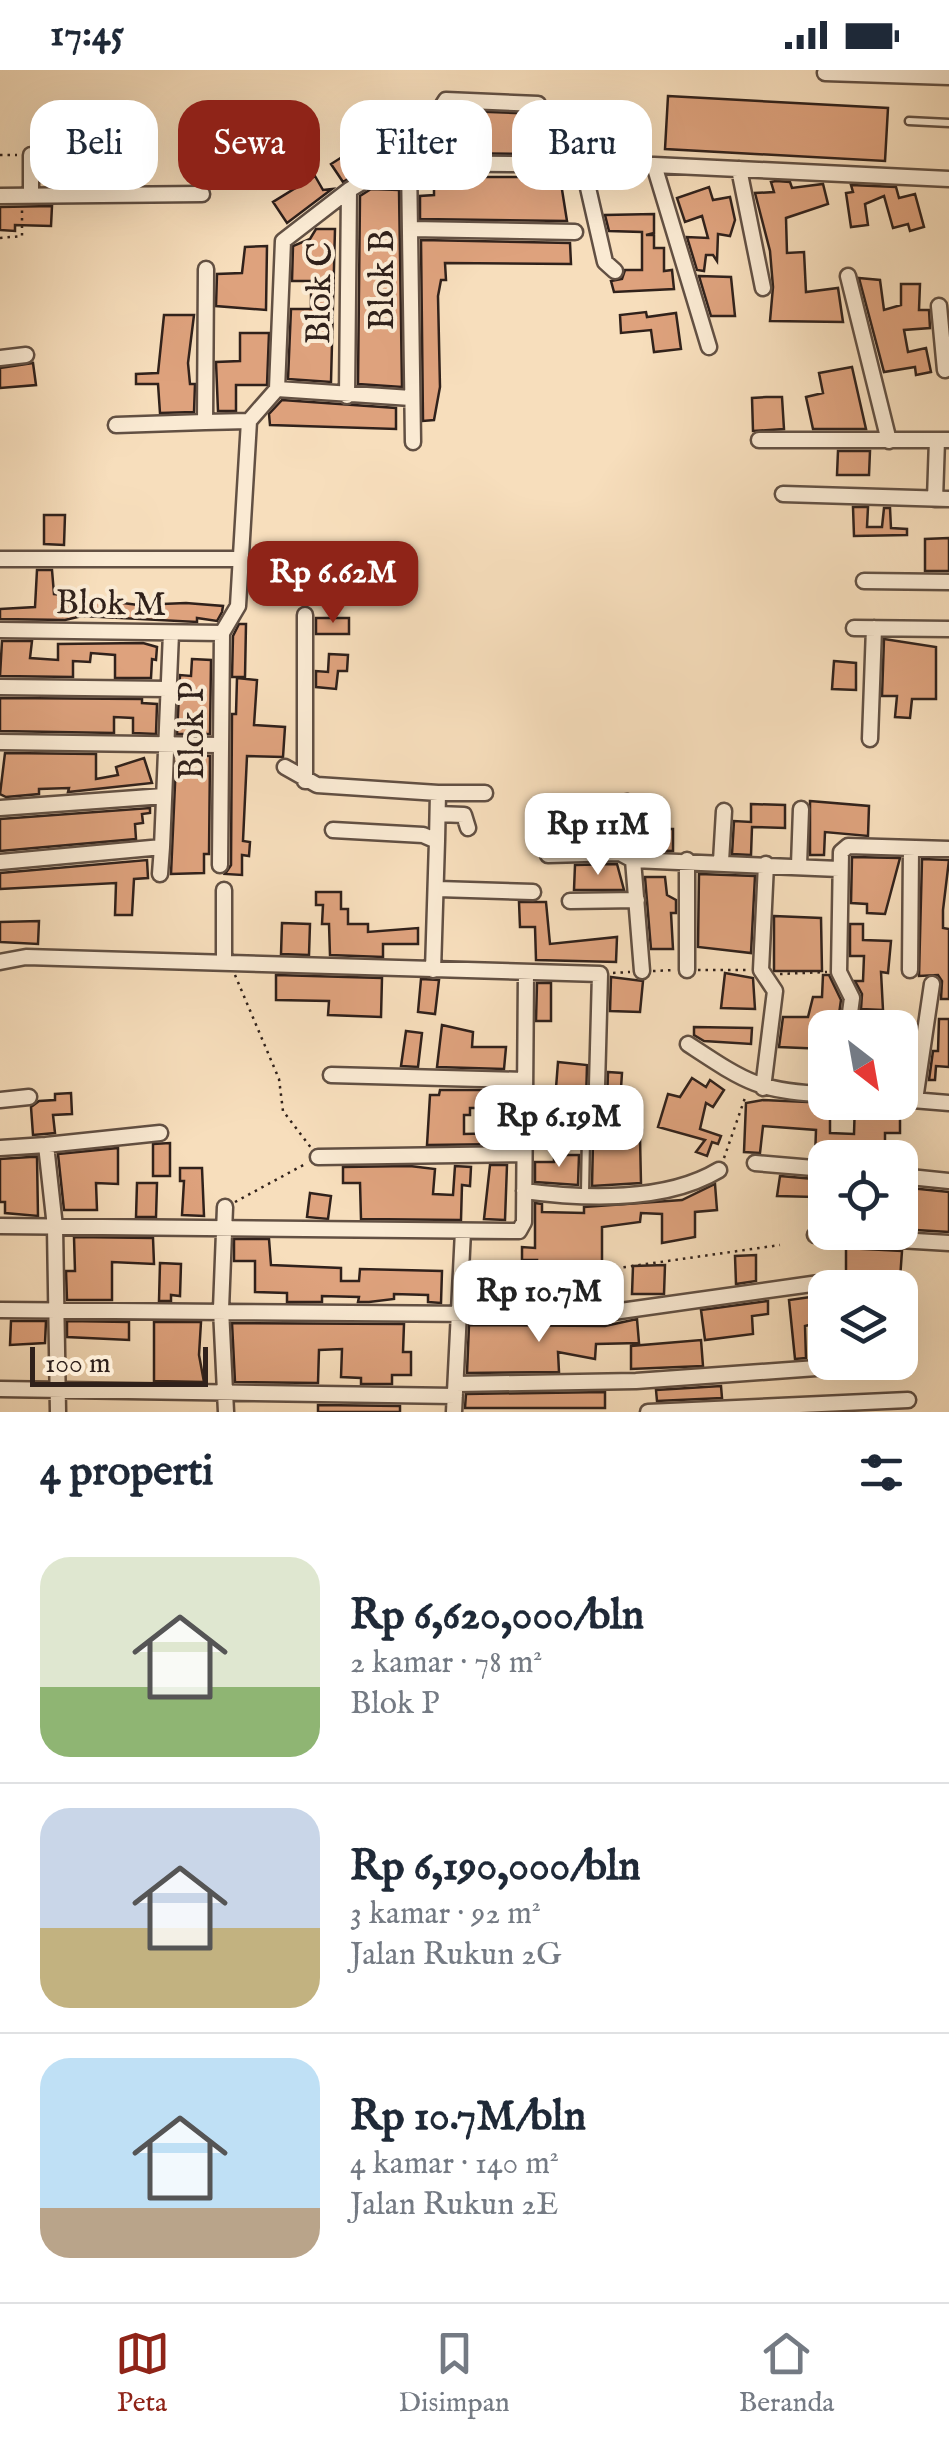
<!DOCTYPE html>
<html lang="id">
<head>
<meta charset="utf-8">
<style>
  body { margin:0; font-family:"IM FELL English",serif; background:#f6f6f7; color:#1f2937; height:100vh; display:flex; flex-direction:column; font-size:38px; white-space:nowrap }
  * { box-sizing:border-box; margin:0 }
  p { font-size:32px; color:#747a83 }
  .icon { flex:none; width:55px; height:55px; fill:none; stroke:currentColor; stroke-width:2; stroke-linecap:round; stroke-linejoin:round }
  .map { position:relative; height:1342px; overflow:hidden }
  .side { display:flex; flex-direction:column; background:#fff; flex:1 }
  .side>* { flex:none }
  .guide { position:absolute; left:30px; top:30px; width:890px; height:90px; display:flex; gap:20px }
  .needle { width:65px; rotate:149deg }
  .buttons { position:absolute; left:808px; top:940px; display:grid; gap:20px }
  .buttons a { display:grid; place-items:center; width:110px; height:110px; border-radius:20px; background:#fff; box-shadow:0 10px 40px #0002; font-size:50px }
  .scale { position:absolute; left:30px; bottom:25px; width:178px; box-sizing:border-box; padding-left:10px; border:5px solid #30211b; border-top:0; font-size:28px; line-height:35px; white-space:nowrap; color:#30211b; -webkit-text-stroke:8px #faead3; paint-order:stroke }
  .price { position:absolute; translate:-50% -85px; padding:0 22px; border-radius:20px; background:#fff; color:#222; font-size:32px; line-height:65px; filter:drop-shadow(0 2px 5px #0008) }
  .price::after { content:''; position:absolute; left:50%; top:60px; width:30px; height:22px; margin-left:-15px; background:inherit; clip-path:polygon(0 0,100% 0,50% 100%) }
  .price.selected { background:#8f2418; color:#fff }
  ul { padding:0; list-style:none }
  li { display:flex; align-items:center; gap:30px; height:250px; padding:0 40px }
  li+li { border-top:2px solid #e0e1e3 }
  li span { display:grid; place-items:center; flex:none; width:280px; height:200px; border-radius:30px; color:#555 }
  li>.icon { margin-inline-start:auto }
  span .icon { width:120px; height:120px; fill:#fffc; stroke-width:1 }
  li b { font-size:42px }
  h2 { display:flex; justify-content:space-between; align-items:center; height:120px; padding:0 40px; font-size:42px }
  .pill { padding:0 35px; border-radius:30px; background:#fff; box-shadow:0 10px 40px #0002; font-size:35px; line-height:90px }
  .pill.selected { background:#8f2418; color:#fff }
  .status { display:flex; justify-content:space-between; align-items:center; height:70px; padding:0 50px; background:#fff; direction:ltr }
  .status svg { height:28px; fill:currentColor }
  .tab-bar { display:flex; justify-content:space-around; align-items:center; height:140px; border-top:2px solid #e0e1e3; background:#fff; font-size:28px; color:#747a83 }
  .tab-bar a { display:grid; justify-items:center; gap:5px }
  .tab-bar .selected { color:#8f2418 }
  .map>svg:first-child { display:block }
  .building { fill:#dea27d; stroke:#30211b; stroke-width:2.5 }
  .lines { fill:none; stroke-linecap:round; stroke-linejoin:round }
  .lane-casing { stroke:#625043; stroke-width:11 }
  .street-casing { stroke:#625043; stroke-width:19 }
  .path { stroke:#30211b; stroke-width:2.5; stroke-dasharray:2.5 5; stroke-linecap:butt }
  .lane { stroke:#faead3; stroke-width:6 }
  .street { stroke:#faead3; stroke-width:14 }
  .labels { text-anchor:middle; stroke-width:8; stroke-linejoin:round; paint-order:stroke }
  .street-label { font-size:35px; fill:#30211b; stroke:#faead3 }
</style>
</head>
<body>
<div class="status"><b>17:45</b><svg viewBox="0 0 49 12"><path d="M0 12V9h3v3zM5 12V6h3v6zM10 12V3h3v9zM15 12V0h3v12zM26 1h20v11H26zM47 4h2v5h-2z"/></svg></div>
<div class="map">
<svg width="949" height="1342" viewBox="0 0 949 1342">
  <rect width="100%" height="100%" fill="#f7debc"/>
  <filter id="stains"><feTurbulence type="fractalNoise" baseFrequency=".002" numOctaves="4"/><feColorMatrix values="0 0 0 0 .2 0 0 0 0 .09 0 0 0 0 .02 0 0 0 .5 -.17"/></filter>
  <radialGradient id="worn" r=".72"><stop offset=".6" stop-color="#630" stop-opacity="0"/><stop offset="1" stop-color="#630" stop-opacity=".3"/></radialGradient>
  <path class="building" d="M 668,26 L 888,38 L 885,91 L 665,79 Z
    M 464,41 L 539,44 L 541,84 L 445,83 L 447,49 L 464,49 Z
    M 622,52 L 622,77 L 615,77 L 615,84 L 588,84 L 588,78 L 583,78 L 583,53 Z
    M 426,56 L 424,82 L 389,83 L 343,112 L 331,94 L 369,70 L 407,67 L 407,57 Z
    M 315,106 L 323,120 L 332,119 L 287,153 L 273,132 Z
    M 434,107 L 560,107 L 567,151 L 420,149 L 420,126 L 434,125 Z
    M 776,111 L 790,112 L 792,118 L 823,114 L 828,134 L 786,148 L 787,183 L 804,182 L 806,222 L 838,218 L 843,252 L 770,251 L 773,217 L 770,181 L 755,123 L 774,122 L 771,112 Z
    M 851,115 L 896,117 L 899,128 L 915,124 L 924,157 L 910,161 L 908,154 L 893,158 L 884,126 L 865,134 L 868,155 L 851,157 L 846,123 L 853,122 Z
    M 709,117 L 713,130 L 730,127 L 735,150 L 730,166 L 718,164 L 717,191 L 713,185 L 706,185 L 704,201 L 697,200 L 687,167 L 708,168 L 702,146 L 685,152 L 677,128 Z
    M 371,119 L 399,120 L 402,317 L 358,314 L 360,126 Z
    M 52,136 L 51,156 L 15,155 L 15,161 L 0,160 L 0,137 Z
    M 654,144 L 654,163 L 646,165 L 654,165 L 654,178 L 664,178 L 664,201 L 672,200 L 674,219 L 614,222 L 611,211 L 622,209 L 625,200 L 642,200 L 642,162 L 609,161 L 605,145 Z
    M 316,159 L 335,159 L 331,312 L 288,309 L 291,239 L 311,239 L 311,211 L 292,211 L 293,176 L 310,169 Z
    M 421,170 L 570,173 L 571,194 L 445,193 L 446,210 L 441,210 L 438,226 L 440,317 L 434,350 L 423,351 Z
    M 267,176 L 266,240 L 216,236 L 217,204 L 242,203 L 245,177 Z
    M 699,206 L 731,207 L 735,246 L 711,246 Z
    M 859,208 L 880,210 L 884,240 L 901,235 L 901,214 L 920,214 L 919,240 L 929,240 L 930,258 L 904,260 L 908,282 L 926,278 L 931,302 L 916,305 L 915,297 L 884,302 Z
    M 646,242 L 647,247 L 676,243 L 681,279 L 654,282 L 651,260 L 621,263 L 620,245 Z
    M 164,245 L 194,245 L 188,293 L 190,314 L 195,314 L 194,342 L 160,343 L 158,314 L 136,314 L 136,304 L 158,303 Z
    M 240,263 L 269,263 L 267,315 L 236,315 L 236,341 L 218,341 L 216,292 L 240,291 Z
    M 33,293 L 36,315 L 0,318 L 0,298 Z
    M 852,297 L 866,359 L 813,359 L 806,327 L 823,323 L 819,303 Z
    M 766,327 L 782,327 L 784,359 L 753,361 L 752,328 Z
    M 282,330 L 396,338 L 396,359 L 270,355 L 269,344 Z
    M 838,381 L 870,381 L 869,405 L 837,405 Z
    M 853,437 L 868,437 L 867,457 L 882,457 L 884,438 L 890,438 L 891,458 L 907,459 L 907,465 L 854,466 Z
    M 44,445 L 65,445 L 64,475 L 44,474 Z
    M 949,468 L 949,501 L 925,501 L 925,469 Z
    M 37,500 L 52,500 L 54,524 L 67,525 L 67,532 L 85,533 L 85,528 L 138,535 L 186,533 L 223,536 L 222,542 L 217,551 L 197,548 L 197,552 L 82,546 L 65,550 L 0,549 L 0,539 L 35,537 Z
    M 316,548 L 349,548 L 349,564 L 316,564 Z
    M 239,554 L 246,554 L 245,607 L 232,607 L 233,566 Z
    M 884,569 L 936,577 L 936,629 L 912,629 L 910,648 L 895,647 L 897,626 L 882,626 Z
    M 2,571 L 32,571 L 30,588 L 58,590 L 58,574 L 143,573 L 157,577 L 156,590 L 152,589 L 151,608 L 115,608 L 115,585 L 91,583 L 90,592 L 73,591 L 73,607 L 0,606 Z
    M 329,584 L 348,585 L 347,601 L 338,601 L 336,619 L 316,617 L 316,601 L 328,602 Z
    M 192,589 L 211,590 L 210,664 L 177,664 L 180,605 L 191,606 Z
    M 834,591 L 856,593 L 856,620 L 832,619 Z
    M 237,608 L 257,610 L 254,655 L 285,657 L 283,687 L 247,686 L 243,771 L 250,772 L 249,786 L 242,785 L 242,805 L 225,804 L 231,795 L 232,644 L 236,644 Z
    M 0,628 L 142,629 L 142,633 L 157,634 L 156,664 L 133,663 L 133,648 L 114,647 L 114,663 L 0,661 Z
    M 5,683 L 96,684 L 96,709 L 118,705 L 116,697 L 144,688 L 152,713 L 68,722 L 69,718 L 39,719 L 39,724 L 6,727 L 0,724 Z
    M 192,685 L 210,686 L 209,784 L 204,784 L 204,803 L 171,804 L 176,692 L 192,693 Z
    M 610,728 L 613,773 L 591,773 L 591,763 L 542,769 L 540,752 L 556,750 L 556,731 Z
    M 810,731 L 869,736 L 868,766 L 825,762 L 824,785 L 810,785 Z
    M 751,734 L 785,735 L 785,758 L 752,757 L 751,785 L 732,784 L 734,751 L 751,752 Z
    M 150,738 L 150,743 L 142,744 L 143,753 L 135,754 L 136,769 L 0,781 L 0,749 Z
    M 646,759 L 673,759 L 673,781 L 645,780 Z
    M 852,787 L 900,788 L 885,844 L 867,843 L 867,834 L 851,833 Z
    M 922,789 L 949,790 L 943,840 L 943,858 L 949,859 L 949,929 L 941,929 L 942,911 L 938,905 L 919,906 Z
    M 147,790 L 148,808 L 134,809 L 132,845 L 115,845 L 116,813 L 0,819 L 0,803 Z
    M 617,794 L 624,820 L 574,820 L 575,795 Z
    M 699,804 L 755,806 L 751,883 L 698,877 Z
    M 645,807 L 665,807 L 667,825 L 676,830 L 676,843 L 671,843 L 673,879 L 651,879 Z
    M 316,822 L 341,822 L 341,839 L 348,839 L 348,854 L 368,854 L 368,862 L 418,858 L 418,874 L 383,874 L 383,887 L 330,885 L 329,854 L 322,854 L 323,835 L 316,835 Z
    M 519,832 L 546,832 L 550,874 L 617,867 L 616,892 L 536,890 L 535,857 L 520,857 Z
    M 774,846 L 821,848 L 822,901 L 774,901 Z
    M 39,851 L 38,874 L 0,872 L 0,852 Z
    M 282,853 L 310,854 L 309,885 L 281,884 Z
    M 850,854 L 863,854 L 863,870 L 891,871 L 888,903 L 881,902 L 883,940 L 861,939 L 862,924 L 855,911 L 863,911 L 864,886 L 850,886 Z
    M 725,903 L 753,908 L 755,939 L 721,938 Z
    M 276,905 L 382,908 L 381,947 L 328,945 L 329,931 L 276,930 Z
    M 823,905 L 829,905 L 841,930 L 837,958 L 825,958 L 825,979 L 779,977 L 783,947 L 808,947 L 813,927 L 822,927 Z
    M 611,907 L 643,911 L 640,942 L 610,941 Z
    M 421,909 L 439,910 L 435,944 L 418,942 Z
    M 537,913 L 551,913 L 551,951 L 536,951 Z
    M 939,949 L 949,949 L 949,997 L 936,996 L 935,1010 L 929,1010 L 933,981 L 938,981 Z
    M 442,955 L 473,962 L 472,977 L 506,977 L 504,999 L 437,997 Z
    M 694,957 L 752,958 L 751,974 L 704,971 L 694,965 Z
    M 406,961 L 422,963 L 418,997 L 401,996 Z
    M 558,992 L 587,995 L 586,1032 L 554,1028 L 554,1033 L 536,1032 L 536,1017 L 556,1018 Z
    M 608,1002 L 622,1003 L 621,1018 L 629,1019 L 630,1050 L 619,1050 L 618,1033 L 607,1032 Z
    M 692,1008 L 706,1017 L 710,1010 L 724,1020 L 713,1037 L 706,1033 L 700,1059 L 721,1066 L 718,1074 L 712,1072 L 707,1086 L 696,1082 L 705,1070 L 658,1057 L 668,1024 L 680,1027 Z
    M 440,1020 L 486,1020 L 485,1038 L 470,1038 L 470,1045 L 464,1045 L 464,1064 L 504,1063 L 504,1074 L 427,1075 L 430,1025 L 439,1025 Z
    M 71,1023 L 72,1044 L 53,1045 L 55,1063 L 33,1065 L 31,1037 L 39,1031 L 55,1030 L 55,1024 Z
    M 763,1030 L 830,1033 L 830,1063 L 854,1064 L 855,1032 L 890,1032 L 900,1040 L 900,1063 L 885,1063 L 885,1088 L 825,1088 L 815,1087 L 816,1060 L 763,1056 L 760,1083 L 744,1082 L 746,1033 Z
    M 640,1068 L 641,1113 L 592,1116 L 593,1072 Z
    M 170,1073 L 170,1106 L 153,1106 L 153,1074 Z
    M 118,1078 L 118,1114 L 96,1113 L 97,1140 L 64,1140 L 58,1084 Z
    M 554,1085 L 579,1085 L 578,1115 L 535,1112 L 535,1092 L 554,1092 Z
    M 30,1087 L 37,1087 L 38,1146 L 5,1143 L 5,1132 L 0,1132 L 0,1089 Z
    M 490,1095 L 507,1095 L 505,1150 L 484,1149 Z
    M 410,1096 L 435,1099 L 433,1124 L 453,1125 L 455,1096 L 471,1097 L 470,1116 L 462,1115 L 461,1150 L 361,1149 L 360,1113 L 343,1113 L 343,1097 Z
    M 180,1098 L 202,1098 L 204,1146 L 182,1145 L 184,1111 L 180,1111 Z
    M 780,1106 L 814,1109 L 815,1127 L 777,1126 Z
    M 137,1113 L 157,1113 L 156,1147 L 136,1147 Z
    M 715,1114 L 717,1140 L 695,1142 L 695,1167 L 662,1173 L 662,1144 L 641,1143 L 640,1152 L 602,1157 L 602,1209 L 611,1209 L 610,1232 L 470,1233 L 472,1211 L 505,1210 L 506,1216 L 526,1218 L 526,1209 L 536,1209 L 537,1190 L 522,1190 L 522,1177 L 535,1178 L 535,1133 L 542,1134 L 542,1142 L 584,1143 L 584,1137 L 682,1130 Z
    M 900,1117 L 949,1122 L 949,1162 L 900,1159 Z
    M 310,1123 L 331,1126 L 328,1149 L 307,1147 Z
    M 74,1167 L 153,1168 L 154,1194 L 112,1192 L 112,1230 L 67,1230 L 66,1201 L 75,1201 Z
    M 234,1169 L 269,1169 L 271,1195 L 341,1198 L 341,1211 L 359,1211 L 360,1199 L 442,1201 L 441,1233 L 428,1232 L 428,1225 L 394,1224 L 394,1229 L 369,1232 L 358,1232 L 359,1227 L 322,1226 L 322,1232 L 287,1232 L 287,1223 L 255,1222 L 255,1191 L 234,1191 Z
    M 846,1178 L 902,1181 L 900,1209 L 885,1208 L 885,1203 L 846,1205 Z
    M 756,1185 L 756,1211 L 736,1214 L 735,1186 Z
    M 160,1193 L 181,1194 L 180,1226 L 171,1225 L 171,1231 L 159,1231 Z
    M 665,1195 L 664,1224 L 632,1224 L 633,1196 Z
    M 825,1225 L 825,1251 L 805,1256 L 806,1288 L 795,1289 L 789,1230 Z
    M 768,1231 L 768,1244 L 752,1246 L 753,1264 L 705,1270 L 701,1240 Z
    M 637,1249 L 639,1273 L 596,1274 L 595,1289 L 558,1282 L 559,1302 L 467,1303 L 469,1255 L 605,1256 Z
    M 11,1251 L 46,1251 L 45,1273 L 10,1275 Z
    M 67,1251 L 129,1252 L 129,1270 L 67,1267 Z
    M 154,1252 L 201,1252 L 199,1285 L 204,1312 L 154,1311 Z
    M 232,1253 L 404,1254 L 403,1282 L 411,1282 L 411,1305 L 392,1305 L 392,1314 L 361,1314 L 361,1308 L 341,1307 L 342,1279 L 319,1280 L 318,1313 L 235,1312 Z
    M 701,1270 L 703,1296 L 631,1299 L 631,1276 Z
    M 721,1316 L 722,1328 L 657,1331 L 656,1320 Z
    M 605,1322 L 605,1338 L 465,1338 L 466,1324 Z
    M 318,1335 L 400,1336 L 400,1342 L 318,1342 Z"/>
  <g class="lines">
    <defs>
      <path id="lane" d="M 909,51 L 949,53
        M 585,1123 L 586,1066 L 638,1060"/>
      <path id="street" d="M 825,3 L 949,7
        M 31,85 L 31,125
        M 434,91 L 437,44 L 446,30 L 538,34
        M 409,92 L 413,372
        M 654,95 L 709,277
        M 583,96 L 605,192 L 615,201
        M 739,99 L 763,218
        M 0,126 L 202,124
        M 411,159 L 575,162
        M 206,199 L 205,352 L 249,351
        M 848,206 L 889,371
        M 939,236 L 945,300
        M 0,288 L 26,285
        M 277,319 L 411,328
        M 347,326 L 349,120
        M 249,351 L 277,319 L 283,171 L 349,120 L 394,93 L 654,95 L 949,109
        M 116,355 L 205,352
        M 759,370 L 949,370
        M 783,424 L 949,429
        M 935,429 L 937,370
        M 0,489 L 239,489
        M 864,511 L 949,512
        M 854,558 L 949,559
        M 0,560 L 222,563
        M 0,617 L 168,619
        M 870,669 L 874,558
        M 0,672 L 219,675
        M 285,697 L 317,715 L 438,723 L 437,771
        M 305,711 L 305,545
        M 438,723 L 485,723
        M 627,732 L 635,742 L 629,788
        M 0,738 L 164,726
        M 438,744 L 464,745 L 468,758
        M 333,760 L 423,765 L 437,771 L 433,900
        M 548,785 L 620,783 L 633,790 L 839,799
        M 633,790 L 642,901
        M 721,791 L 724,741
        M 0,792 L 162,777 L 171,563
        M 220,795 L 222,563 L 238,536 L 249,351
        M 799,795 L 801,739
        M 160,804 L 162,777
        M 438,819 L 533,822
        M 224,820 L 224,891
        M 570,831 L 637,830
        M 0,892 L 26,887 L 600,904 L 596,1053
        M 687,900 L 687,790
        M 910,900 L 911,778
        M 848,958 L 852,928 L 839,902 L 841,782 L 848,776 L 949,779
        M 688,974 C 743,1010 758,1022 825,1024
        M 331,1005 L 524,1010
        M 763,1018 L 775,921 L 761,900 L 766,794
        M 900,1029 L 949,1033
        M 0,1030 L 29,1027
        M 915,1030 L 932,914
        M 46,1075 L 160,1063
        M 0,1078 L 46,1075 L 55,1157 L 58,1342
        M 318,1087 L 523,1084
        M 755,1093 L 825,1099
        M 900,1106 L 949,1111
        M 524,1121 C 584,1129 666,1132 719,1100
        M 225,1137 L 221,1239 L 226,1342
        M 0,1156 L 519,1161 L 524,1152 L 526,903
        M 815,1165 L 949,1173
        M 0,1240 L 592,1245 L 826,1212
        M 456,1314 L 636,1311 L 844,1296
        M 0,1319 L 455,1326
        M 454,1342 L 463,1161
        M 648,1342 L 908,1330"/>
    </defs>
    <use href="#lane" class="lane-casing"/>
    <use href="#street" class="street-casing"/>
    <path class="path" d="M 45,84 L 139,83
      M 0,85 L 17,85
      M 0,168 L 22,166 L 22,137
      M 698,900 L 750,900
      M 653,901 L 675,900
      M 613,903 L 630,902
      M 780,904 L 827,902
      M 235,905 L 279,1009 L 283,1041 L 312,1079
      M 724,1088 L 746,1025
      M 235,1132 L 307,1093
      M 474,1205 L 569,1205 L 780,1175"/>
    <use href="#lane" class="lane"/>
    <use href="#street" class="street"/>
  </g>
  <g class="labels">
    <g class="street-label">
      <text transform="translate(381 210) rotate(-90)" y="12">Blok B</text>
      <text transform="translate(318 223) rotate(-89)" y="12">Blok C</text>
      <text transform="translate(111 532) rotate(1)" y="12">Blok M</text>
      <text transform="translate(191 661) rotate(-90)" y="12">Blok P</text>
    </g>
  </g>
  <rect width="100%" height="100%" filter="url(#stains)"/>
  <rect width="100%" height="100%" fill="url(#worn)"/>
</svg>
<div class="buttons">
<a><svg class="needle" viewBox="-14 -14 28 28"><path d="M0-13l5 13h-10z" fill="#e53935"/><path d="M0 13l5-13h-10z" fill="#747a83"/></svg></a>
<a><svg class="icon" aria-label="locate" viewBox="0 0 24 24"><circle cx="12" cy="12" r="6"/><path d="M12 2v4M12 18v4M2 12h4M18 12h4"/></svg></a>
<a><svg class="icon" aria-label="layers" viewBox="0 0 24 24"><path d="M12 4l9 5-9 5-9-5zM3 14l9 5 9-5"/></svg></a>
</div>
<div class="scale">100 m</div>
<b class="price selected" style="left:333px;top:556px">Rp 6.62M</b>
<b class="price" style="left:598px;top:808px">Rp 11M</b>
<b class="price" style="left:559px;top:1100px">Rp 6.19M</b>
<b class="price" style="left:539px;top:1275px">Rp 10.7M</b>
<div class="guide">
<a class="pill">Beli</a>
<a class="pill selected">Sewa</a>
<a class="pill">Filter</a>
<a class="pill">Baru</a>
</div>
</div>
<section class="side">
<h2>4 properti<svg class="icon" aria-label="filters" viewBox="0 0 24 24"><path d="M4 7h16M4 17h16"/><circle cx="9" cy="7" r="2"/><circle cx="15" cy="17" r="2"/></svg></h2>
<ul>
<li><span style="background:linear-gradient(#dfe7d0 65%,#8fb573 0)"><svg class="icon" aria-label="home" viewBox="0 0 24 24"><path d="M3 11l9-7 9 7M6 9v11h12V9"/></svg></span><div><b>Rp 6,620,000/bln</b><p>2 kamar · 78 m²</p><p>Blok P</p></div></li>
<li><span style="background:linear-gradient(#c9d6e8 60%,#c2b280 0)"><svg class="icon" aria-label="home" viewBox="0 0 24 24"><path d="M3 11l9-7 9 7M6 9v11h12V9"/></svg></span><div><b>Rp 6,190,000/bln</b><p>3 kamar · 92 m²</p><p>Jalan Rukun 2G</p></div></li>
<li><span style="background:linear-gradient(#bfe0f5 75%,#b9a48a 0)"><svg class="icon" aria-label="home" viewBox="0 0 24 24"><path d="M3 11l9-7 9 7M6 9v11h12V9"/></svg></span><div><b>Rp 10.7M/bln</b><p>4 kamar · 140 m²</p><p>Jalan Rukun 2E</p></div></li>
</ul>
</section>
<nav class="tab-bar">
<a class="selected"><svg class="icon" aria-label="map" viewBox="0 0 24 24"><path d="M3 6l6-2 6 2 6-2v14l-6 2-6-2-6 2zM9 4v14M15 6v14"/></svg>Peta</a>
<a><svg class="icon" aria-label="saved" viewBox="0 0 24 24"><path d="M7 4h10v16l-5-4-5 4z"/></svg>Disimpan</a>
<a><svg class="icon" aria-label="home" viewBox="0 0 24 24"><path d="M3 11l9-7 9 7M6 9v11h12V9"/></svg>Beranda</a>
</nav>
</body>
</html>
